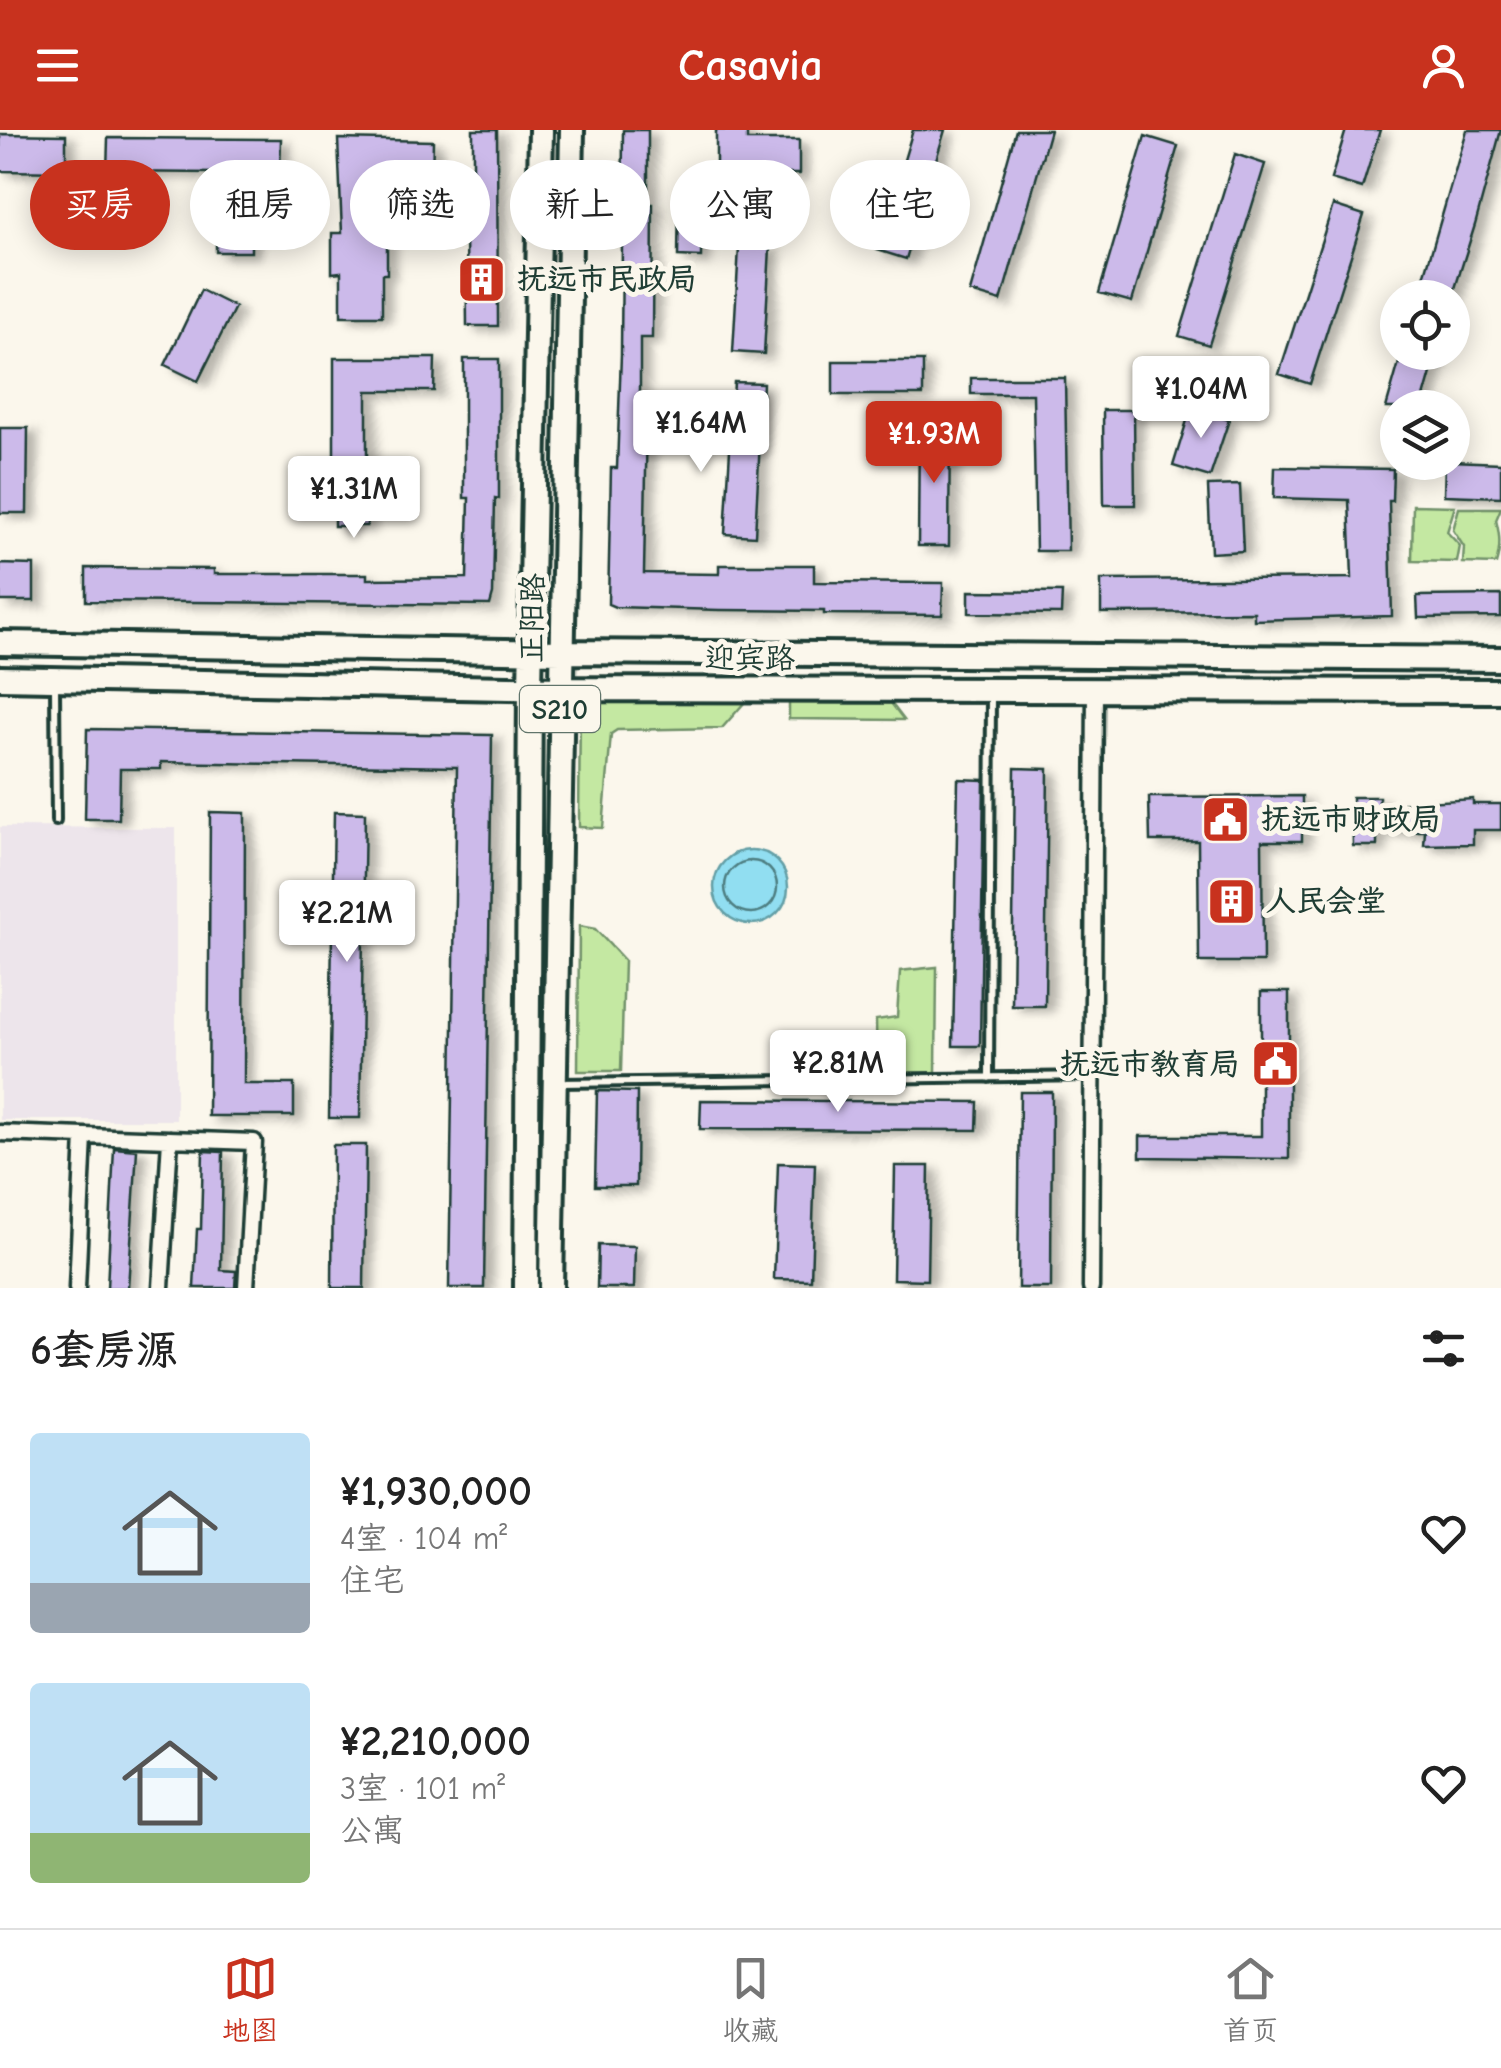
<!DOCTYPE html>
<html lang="zh">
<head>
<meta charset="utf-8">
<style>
  body { margin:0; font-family:"Comic Neue","LXGW WenKai TC",sans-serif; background:#f2f2f2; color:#222; height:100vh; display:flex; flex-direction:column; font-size:38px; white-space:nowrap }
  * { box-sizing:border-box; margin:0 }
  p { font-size:32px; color:#767676 }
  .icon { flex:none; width:55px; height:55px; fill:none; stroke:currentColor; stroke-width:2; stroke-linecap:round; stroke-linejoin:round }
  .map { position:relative; height:1158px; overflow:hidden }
  .details { display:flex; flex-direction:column; background:#fff; flex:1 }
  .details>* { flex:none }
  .banner { position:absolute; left:30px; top:30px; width:1000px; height:90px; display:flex; gap:20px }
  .fabs { position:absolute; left:1380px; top:150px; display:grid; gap:20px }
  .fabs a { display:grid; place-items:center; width:90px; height:90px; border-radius:50%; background:#fff; box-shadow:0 5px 25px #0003; font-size:50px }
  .price { position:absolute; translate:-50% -85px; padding:0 22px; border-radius:10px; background:#fff; color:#222; font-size:32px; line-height:65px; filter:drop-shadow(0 2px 5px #0008) }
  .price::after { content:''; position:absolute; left:50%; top:60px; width:30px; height:22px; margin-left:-15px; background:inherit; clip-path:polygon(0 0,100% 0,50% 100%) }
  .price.current { background:#c8321e; color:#fff }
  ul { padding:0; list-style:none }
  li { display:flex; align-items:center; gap:30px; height:250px; padding:0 30px }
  li span { display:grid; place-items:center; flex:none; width:280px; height:200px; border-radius:10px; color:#555 }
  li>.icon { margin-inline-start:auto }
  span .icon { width:120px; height:120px; fill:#fffc; stroke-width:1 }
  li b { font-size:42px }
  h2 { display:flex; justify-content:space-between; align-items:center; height:120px; padding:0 30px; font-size:42px }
  .chip { padding:0 35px; border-radius:45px; background:#fff; box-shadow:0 5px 25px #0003; font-size:35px; line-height:90px }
  .chip.current { background:#c8321e; color:#fff }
  header { display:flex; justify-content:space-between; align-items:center; height:130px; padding:0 30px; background:#c8321e; color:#fff; font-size:45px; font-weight:800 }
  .dock { display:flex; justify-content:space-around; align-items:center; height:140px; border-top:2px solid #e0e0e0; background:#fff; font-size:28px; color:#767676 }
  .dock a { display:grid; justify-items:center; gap:5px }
  .dock .current { color:#c8321e }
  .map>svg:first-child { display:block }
  .built { fill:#ede5eb }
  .green { fill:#c4e8a2; stroke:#72926b; stroke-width:2.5 }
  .water { fill:#91def1; stroke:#639ea5; stroke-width:2.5 }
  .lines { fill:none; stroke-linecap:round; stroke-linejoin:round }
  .shore { stroke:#4d7d80; stroke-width:2.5 }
  .building { fill:#ccbaea; stroke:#1f3d34; stroke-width:2.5; filter:url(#shadow) }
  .service-casing { stroke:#1f3d34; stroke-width:14 }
  .minor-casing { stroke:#1f3d34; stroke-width:21 }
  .primary-casing { stroke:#1f3d34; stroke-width:30 }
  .service { stroke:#fbf7ec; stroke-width:6 }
  .minor { stroke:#fbf7ec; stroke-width:14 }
  .primary { stroke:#fbf7ec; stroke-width:22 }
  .labels { text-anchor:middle; stroke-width:10; stroke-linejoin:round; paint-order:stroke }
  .shield { fill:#fbf7ec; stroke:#61756b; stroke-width:2.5 }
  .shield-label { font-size:28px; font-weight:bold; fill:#1f3d34 }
  .poi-label { font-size:30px; font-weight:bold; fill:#1f3d34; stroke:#fbf7ec; text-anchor:start }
  .street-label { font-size:30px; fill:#1f3d34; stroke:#fbf7ec }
</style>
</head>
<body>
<header><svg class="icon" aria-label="menu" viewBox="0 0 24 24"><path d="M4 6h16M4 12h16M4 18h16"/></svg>Casavia<svg class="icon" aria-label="person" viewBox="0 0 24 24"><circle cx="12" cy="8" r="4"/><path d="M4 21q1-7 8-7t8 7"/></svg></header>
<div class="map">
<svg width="1501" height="1158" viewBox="0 0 1501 1158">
  <defs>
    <filter id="shadow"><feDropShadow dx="9" dy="5" stdDeviation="5" flood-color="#0004"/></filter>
  </defs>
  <rect width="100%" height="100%" fill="#fbf7ec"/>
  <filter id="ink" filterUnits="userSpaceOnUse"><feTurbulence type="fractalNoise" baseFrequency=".01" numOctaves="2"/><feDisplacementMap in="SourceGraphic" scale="20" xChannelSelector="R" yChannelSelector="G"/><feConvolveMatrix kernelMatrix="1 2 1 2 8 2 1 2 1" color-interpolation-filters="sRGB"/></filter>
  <g filter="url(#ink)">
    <path class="built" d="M 0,697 L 176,698 L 176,990 L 0,990 Z"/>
    <path class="green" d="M 1413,375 L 1455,376 L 1447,402 L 1460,416 L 1457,432 L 1412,431 Z
      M 1459,378 L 1501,378 L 1496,390 C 1500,406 1501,417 1496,434 L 1463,433 L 1464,417 L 1453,400 Z
      M 580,571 L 745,572 L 722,598 L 617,600 L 611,604 L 603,698 L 579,697 Z
      M 789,573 L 891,573 L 904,590 L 789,589 Z
      M 579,796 L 595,799 L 624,830 L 621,941 L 578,941 Z
      M 937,837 L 936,943 L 877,943 L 876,890 L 897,887 L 900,841 Z"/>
    <path class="water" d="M714 757a37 37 0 1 1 74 0a37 37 0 1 1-74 0Z"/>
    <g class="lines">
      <path class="shore" d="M725 757a26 26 0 1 1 52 0a26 26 0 1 1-52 0Z"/>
    </g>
    <path class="building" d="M 473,0 L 497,0 L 498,196 L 467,196 L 466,102 L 473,102 Z
      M 623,0 L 648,0 L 648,74 L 653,74 L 652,208 L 640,208 L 640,290 L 647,291 L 644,443 L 719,444 L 719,435 L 814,435 L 814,452 L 943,453 L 942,485 L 824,484 L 824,481 L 719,480 L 615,477 L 608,474 L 611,338 L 617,338 L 621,224 Z
      M 716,0 L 747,0 L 747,10 L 799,10 L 799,44 L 716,44 Z
      M 913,0 L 945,0 L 906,129 L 877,120 Z
      M 1016,0 L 1050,0 L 1001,171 L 970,162 Z
      M 1346,0 L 1380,0 L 1362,58 L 1331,49 Z
      M 1467,0 L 1501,0 L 1475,95 L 1452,168 L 1418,168 Z
      M 0,4 L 66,5 L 66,42 L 0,41 Z
      M 1145,6 L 1178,16 L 1132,172 L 1099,163 Z
      M 108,8 L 281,9 L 280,44 L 251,44 L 251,122 L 216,122 L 216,43 L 107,42 Z
      M 338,9 L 433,11 L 432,48 L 381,47 L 382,104 L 387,104 L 387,144 L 382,144 L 382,186 L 341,186 L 341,142 L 332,143 L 332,103 L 342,103 Z
      M 1235,24 L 1265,34 L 1209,215 L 1179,206 Z
      M 679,66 L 702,67 L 701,127 L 678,126 Z
      M 1333,75 L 1364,85 L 1310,254 L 1279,244 Z
      M 739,117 L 770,118 L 764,224 L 733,222 Z
      M 201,160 L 235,177 L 198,251 L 165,235 Z
      M 1402,222 L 1437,222 L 1421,278 L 1386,278 Z
      M 334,228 L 435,228 L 434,261 L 367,261 L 367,396 L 334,396 Z
      M 464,229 L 499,229 L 499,369 L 495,368 L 493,464 L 490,475 L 86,471 L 86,438 L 214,439 L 214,444 L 367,444 L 367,449 L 467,448 L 469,368 L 464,368 Z
      M 833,231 L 923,231 L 923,265 L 833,265 Z
      M 971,248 L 1065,248 L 1068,421 L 1036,421 L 1033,264 L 971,264 Z
      M 734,252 L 763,253 L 755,406 L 725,404 Z
      M 1193,271 L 1210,276 L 1208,283 L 1229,290 L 1210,347 L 1173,336 Z
      M 1103,280 L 1134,280 L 1135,375 L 1104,375 Z
      M 919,295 L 950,295 L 949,416 L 918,416 Z
      M 0,298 L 28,298 L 27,383 L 0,383 Z
      M 1452,331 L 1501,333 L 1501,367 L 1444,365 L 1445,332 Z
      M 1275,337 L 1393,339 L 1392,371 L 1389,371 L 1392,486 L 1254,490 L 1254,482 L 1101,483 L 1101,450 L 1352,448 L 1349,370 L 1274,368 Z
      M 1240,355 L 1243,421 L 1211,423 L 1208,356 Z
      M 0,434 L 34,435 L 34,471 L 0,471 Z
      M 969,461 L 1062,462 L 1061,484 L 969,483 Z
      M 1501,465 L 1501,487 L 1418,488 L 1417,466 Z
      M 87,599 L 492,605 L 484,1158 L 449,1158 L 457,637 L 161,632 L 161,639 L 120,639 L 119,689 L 85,689 Z
      M 1015,638 L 1048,639 L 1045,876 L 1012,876 Z
      M 958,649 L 984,650 L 980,916 L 953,916 Z
      M 1302,666 L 1302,711 L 1262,711 L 1263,832 L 1199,832 L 1198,711 L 1150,711 L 1149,667 Z
      M 1352,667 L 1379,667 L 1379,675 L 1473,669 L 1473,674 L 1501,674 L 1501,700 L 1473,700 L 1473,714 L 1424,715 L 1425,701 L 1377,701 L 1377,716 L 1353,716 Z
      M 210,682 L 245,683 L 244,954 L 294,954 L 294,986 L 208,986 Z
      M 334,682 L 365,683 L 360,988 L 329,988 Z
      M 1261,862 L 1289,862 L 1289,1029 L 1140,1027 L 1140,1006 L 1261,1006 Z
      M 597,961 L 637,962 L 636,1056 L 595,1056 Z
      M 1020,962 L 1052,962 L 1051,1158 L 1018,1158 Z
      M 701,970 L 978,972 L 977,1000 L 700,999 Z
      M 333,1015 L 366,1015 L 364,1158 L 332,1158 Z
      M 114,1018 L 137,1020 L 128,1158 L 107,1158 Z
      M 203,1021 L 223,1022 L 221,1140 L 236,1141 L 235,1158 L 194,1158 L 197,1099 L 201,1099 Z
      M 778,1033 L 815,1034 L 811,1150 L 774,1149 Z
      M 895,1036 L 929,1036 L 927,1150 L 893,1149 Z
      M 598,1115 L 635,1116 L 634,1158 L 597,1158 Z"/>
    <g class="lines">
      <defs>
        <path id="service" d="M 55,556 L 56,691
          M 989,948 L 991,564
          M 560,953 L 1092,946"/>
        <path id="minor" d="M 0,1003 L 254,1012 L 246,1158
          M 77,1158 L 84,1006
          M 161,1158 L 170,1009
          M 1091,1158 L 1095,559"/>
        <path id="primary" d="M 0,513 L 561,522 L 1501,529
          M 0,548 L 561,559 L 1501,561
          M 526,1158 L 530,558 L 541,0
          M 551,1158 L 572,0"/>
      </defs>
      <use href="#service" class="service-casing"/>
      <use href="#minor" class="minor-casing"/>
      <use href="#primary" class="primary-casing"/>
      <use href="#service" class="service"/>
      <use href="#minor" class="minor"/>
      <use href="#primary" class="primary"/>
    </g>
  </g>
  <defs>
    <symbol id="building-square" viewBox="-11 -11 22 22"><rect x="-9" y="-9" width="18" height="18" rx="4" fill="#c8321e" stroke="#fbf7ec"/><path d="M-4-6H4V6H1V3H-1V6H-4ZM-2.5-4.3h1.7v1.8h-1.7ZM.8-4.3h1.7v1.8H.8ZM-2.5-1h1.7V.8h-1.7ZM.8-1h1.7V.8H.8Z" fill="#fff"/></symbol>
    <symbol id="civic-square" viewBox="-11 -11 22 22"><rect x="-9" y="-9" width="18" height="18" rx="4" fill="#c8321e" stroke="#fbf7ec"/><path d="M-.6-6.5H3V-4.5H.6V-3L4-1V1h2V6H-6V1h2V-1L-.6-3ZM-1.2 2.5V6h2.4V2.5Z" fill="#fff"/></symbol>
  </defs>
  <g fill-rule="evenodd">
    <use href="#building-square" x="454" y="122" width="55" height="55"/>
    <use href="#civic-square" x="1198" y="662" width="55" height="55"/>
    <use href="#building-square" x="1204" y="744" width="55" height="55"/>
    <use href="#civic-square" x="1248" y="906" width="55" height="55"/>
  </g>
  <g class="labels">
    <rect class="shield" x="520" y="556" width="80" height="46" rx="8"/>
    <g class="shield-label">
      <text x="560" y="589">S210</text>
    </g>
    <g class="poi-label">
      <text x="517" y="159">抚远市民政局</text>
      <text x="1261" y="699">抚远市财政局</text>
      <text x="1266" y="781">人民会堂</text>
      <text x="1240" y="944" text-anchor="end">抚远市教育局</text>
    </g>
    <g class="street-label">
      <text transform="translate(532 488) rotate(-89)" y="10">正阳路</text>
      <text x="750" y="538">迎宾路</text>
    </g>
  </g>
</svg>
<div class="fabs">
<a><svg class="icon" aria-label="locate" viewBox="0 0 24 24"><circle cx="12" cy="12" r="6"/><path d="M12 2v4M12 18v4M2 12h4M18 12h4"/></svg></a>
<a><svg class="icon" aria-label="layers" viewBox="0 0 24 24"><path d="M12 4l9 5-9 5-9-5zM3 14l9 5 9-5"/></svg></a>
</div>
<b class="price" style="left:1201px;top:311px">¥1.04M</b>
<b class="price" style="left:701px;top:345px">¥1.64M</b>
<b class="price current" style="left:934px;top:356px">¥1.93M</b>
<b class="price" style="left:354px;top:411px">¥1.31M</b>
<b class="price" style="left:347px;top:835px">¥2.21M</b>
<b class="price" style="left:838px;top:985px">¥2.81M</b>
<div class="banner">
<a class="chip current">买房</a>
<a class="chip">租房</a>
<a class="chip">筛选</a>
<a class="chip">新上</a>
<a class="chip">公寓</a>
<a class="chip">住宅</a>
</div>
</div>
<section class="details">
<h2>6套房源<svg class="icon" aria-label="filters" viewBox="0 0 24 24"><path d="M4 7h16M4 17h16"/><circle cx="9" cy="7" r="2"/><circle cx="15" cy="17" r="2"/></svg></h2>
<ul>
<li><span style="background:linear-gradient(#bfe0f5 75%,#9aa5b1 0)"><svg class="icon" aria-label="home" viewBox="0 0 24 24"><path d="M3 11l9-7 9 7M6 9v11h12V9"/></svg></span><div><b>¥1,930,000</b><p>4室 · 104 m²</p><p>住宅</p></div><svg class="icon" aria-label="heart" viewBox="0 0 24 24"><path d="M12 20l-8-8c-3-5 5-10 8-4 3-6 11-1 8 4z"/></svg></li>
<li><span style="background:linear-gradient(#bfe0f5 75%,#8fb573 0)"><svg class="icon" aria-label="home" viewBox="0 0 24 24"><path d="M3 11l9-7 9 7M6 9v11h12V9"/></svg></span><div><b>¥2,210,000</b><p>3室 · 101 m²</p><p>公寓</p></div><svg class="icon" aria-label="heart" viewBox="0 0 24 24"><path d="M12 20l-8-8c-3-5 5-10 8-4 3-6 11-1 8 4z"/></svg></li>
</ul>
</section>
<nav class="dock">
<a class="current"><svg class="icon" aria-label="map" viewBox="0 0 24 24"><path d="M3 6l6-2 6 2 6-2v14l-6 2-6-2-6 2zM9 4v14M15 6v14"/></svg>地图</a>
<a><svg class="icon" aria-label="saved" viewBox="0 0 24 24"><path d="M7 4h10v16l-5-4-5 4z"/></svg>收藏</a>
<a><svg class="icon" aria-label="home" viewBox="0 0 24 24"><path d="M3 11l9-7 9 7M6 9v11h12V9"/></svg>首页</a>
</nav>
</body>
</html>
